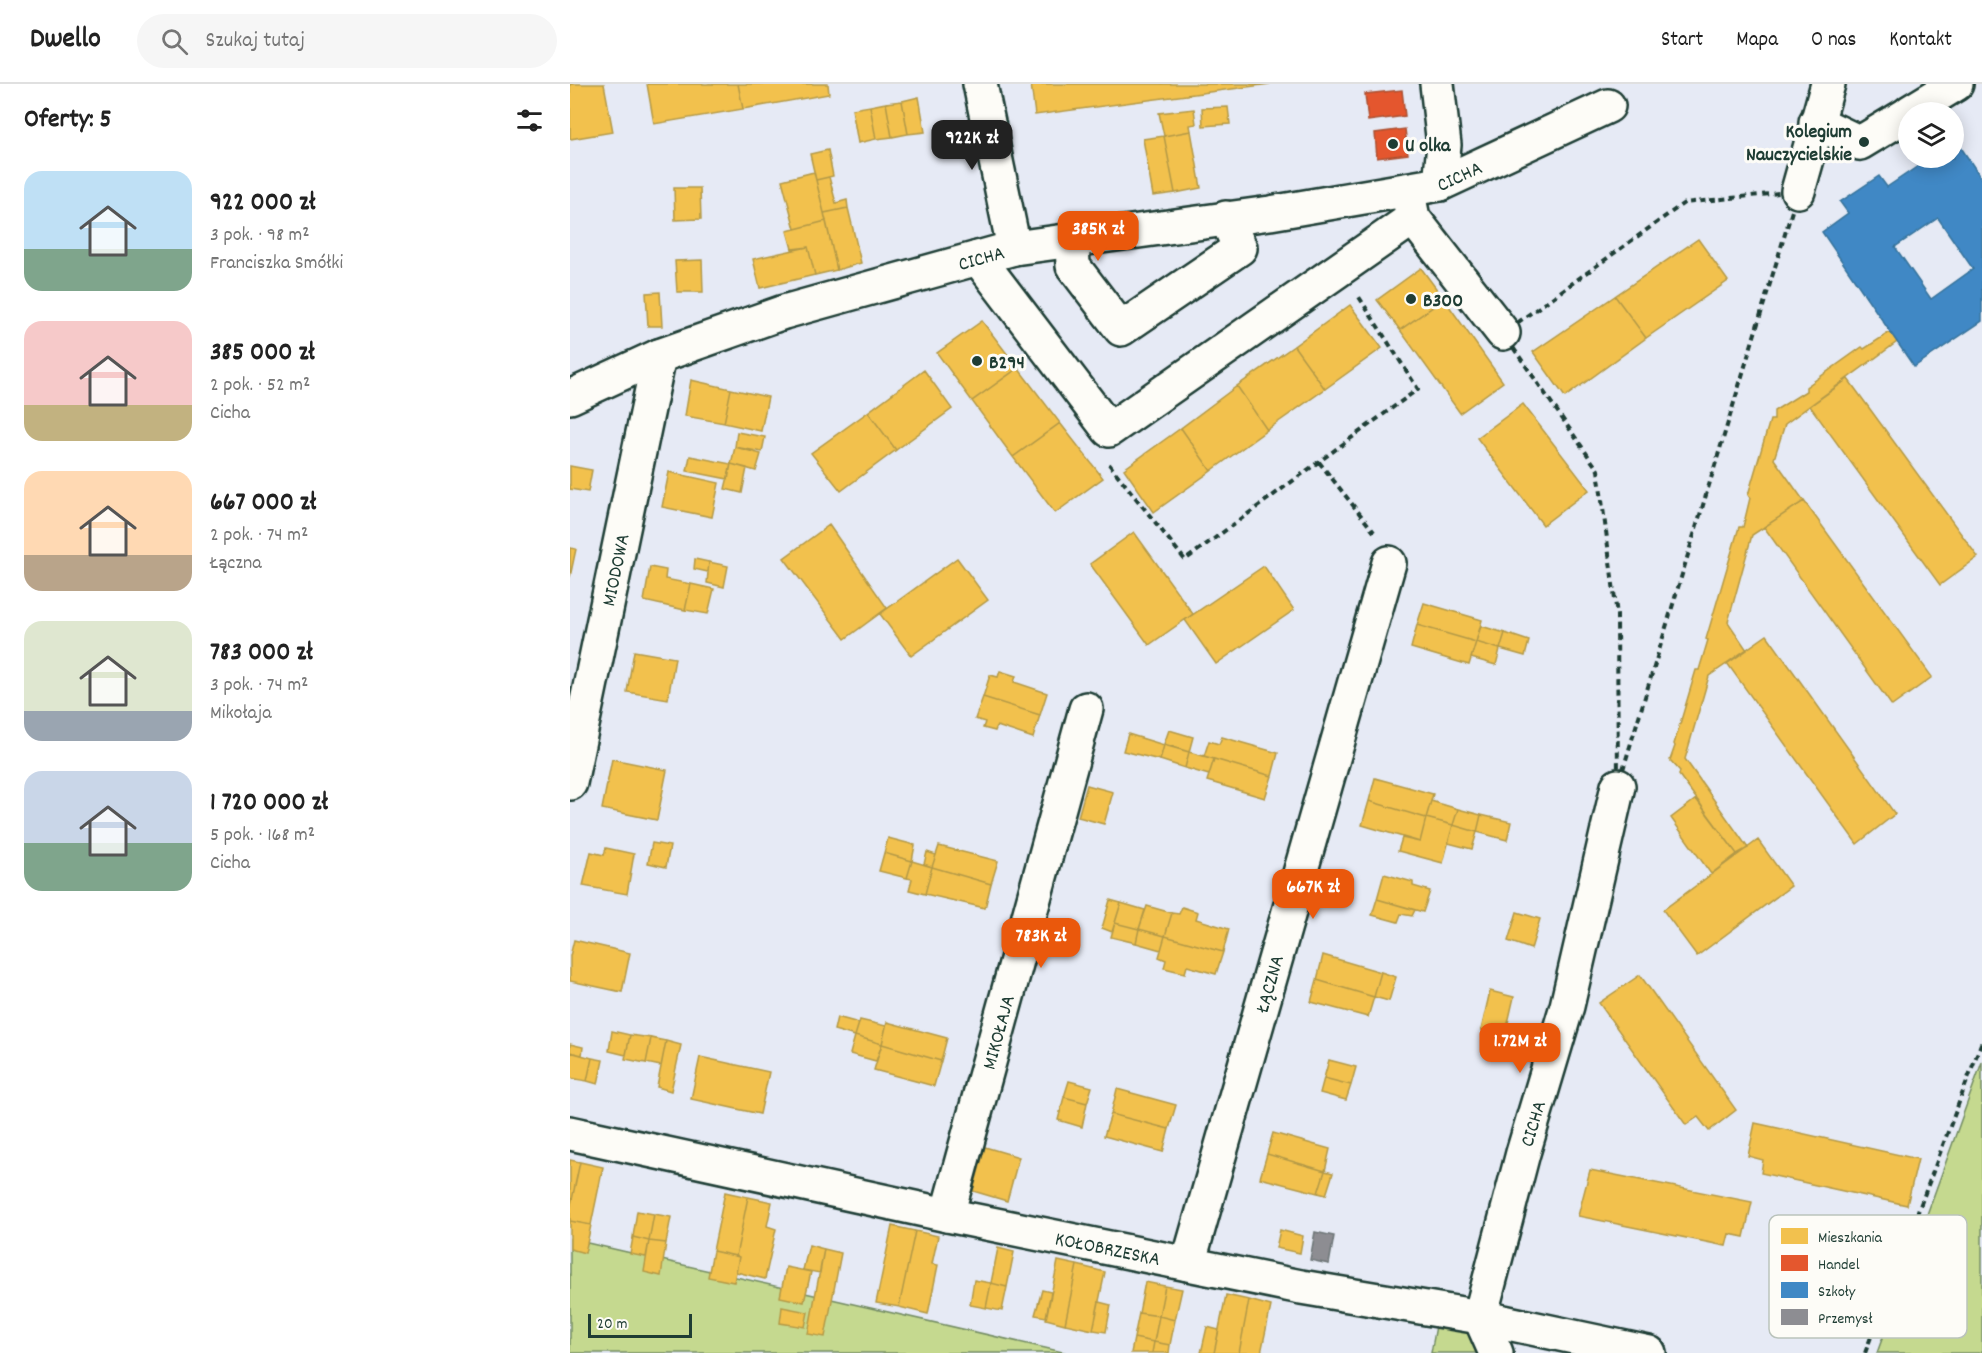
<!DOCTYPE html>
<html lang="pl">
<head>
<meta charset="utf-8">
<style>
  body { margin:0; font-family:Dekko,sans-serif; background:#f6f6f6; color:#222; height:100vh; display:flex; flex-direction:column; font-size:22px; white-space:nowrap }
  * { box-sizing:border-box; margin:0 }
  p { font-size:20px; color:#767676 }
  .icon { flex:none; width:33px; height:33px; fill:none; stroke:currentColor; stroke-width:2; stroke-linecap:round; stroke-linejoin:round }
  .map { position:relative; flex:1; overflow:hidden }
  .panel { display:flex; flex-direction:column; background:#fff; width:570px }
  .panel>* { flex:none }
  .tools { position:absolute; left:1328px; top:18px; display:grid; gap:12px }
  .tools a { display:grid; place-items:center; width:66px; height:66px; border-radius:50%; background:#fff; box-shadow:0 3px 15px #0003; font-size:30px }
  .scale { position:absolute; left:18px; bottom:15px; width:104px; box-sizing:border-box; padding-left:6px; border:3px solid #1f3d34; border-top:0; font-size:16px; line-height:21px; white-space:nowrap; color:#1f3d34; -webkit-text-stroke:4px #fdfcf7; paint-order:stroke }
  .price { position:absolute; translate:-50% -51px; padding:0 14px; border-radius:12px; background:#ea580c; color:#fff; font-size:20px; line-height:39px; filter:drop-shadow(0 2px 3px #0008) }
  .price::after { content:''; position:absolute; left:50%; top:36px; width:18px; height:14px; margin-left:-9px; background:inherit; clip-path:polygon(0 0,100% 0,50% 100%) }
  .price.on { background:#222; color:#fff }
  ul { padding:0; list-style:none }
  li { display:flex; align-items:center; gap:18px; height:150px; padding:0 24px }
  li span { display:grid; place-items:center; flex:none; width:168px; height:120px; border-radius:18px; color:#555 }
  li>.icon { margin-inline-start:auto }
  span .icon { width:72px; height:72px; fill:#fffc; stroke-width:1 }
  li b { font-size:26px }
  h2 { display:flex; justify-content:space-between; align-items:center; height:72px; padding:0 24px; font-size:26px }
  header { display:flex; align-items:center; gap:36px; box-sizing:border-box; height:84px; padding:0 30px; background:#fff; border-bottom:2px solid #e0e0e0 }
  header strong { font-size:28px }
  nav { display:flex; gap:33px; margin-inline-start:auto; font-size:21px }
  .search { width:420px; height:54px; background:#f6f6f6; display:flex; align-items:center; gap:15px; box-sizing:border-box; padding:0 21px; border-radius:33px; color:#767676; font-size:22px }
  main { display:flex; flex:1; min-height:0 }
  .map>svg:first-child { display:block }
  .green { fill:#c5d98f; stroke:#728b62; stroke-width:1.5 }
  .homes { fill:#f2c14e; stroke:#b39946; stroke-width:1.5 }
  .shops { fill:#e4572e; stroke:#a94f30; stroke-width:1.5 }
  .schools { fill:#3f88c5; stroke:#35729a; stroke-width:1.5; fill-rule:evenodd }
  .industry { fill:#8d8d92; stroke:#6c7576; stroke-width:1.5 }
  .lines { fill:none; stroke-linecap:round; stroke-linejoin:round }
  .minor-casing { stroke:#1f3d34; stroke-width:38 }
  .path { stroke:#1f3d34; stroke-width:4; stroke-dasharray:6 4.5; stroke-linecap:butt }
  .minor { stroke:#fdfcf7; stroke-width:33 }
  .poi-dot { fill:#1f3d34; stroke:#fdfcf7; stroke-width:2 }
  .labels { text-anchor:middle; stroke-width:6; stroke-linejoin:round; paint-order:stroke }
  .poi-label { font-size:20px; font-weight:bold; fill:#1f3d34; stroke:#fdfcf7; text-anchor:start }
  .street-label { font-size:20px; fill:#1f3d34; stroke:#fdfcf7 }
  .key { fill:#fdfcf7; stroke:#bac3bc; stroke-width:1.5 }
  .key-label { font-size:16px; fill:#1f3d34 }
</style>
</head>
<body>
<header>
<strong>Dwello</strong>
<div class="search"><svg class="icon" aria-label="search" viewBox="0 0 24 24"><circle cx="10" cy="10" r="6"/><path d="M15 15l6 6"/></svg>Szukaj tutaj</div>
<nav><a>Start</a><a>Mapa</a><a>O nas</a><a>Kontakt</a></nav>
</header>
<main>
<section class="panel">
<h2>Oferty: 5<svg class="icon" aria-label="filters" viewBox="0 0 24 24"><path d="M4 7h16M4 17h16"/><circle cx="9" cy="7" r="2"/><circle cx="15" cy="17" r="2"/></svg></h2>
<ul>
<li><span style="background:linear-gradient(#bfe0f5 65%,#7fa58c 0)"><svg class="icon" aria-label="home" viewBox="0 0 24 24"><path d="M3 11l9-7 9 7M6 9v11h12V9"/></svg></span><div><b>922 000 zł</b><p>3 pok. · 98 m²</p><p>Franciszka Smółki</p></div></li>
<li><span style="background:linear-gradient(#f6c9c9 70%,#c2b280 0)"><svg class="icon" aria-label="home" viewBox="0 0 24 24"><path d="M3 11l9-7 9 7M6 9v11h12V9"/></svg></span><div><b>385 000 zł</b><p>2 pok. · 52 m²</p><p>Cicha</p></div></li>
<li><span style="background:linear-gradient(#ffd9b3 70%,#b9a48a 0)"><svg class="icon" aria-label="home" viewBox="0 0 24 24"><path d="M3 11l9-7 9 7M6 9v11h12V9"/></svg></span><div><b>667 000 zł</b><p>2 pok. · 74 m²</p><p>Łączna</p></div></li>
<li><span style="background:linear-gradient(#dfe7d0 75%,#9aa5b1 0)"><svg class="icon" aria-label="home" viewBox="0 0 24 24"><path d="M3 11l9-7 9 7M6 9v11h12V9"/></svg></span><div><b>783 000 zł</b><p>3 pok. · 74 m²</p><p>Mikołaja</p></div></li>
<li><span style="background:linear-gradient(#c9d6e8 60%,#7fa58c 0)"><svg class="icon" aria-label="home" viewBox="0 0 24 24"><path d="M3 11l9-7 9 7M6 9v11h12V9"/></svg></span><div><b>1 720 000 zł</b><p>5 pok. · 168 m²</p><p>Cicha</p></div></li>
</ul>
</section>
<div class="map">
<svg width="1412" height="1269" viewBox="0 0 1412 1269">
  <rect width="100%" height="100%" fill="#e6eaf5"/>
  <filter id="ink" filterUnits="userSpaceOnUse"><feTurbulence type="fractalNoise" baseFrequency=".0167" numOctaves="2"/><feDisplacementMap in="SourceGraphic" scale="12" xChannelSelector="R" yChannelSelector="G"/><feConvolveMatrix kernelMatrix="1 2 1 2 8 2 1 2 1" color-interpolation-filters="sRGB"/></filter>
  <g filter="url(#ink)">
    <path class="green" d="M 1412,978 L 1412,1269 L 1307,1269 Z
      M 0,1155 L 497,1269 L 0,1269 Z
      M 866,1242 L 936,1255 L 939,1269 L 861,1269 Z"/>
    <path class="homes" d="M 0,0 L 34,0 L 43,48 L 0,55 Z
      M 77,0 L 168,0 L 173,25 L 84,40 Z
      M 168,0 L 258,0 L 259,10 L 173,25 Z
      M 461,0 L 700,0 L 465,31 Z
      M 349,13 L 355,48 L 338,50 L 332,17 Z
      M 332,17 L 338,50 L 322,53 L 316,19 Z
      M 316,19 L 322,53 L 306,55 L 300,22 Z
      M 300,22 L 306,55 L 288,59 L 282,25 Z
      M 658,23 L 660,40 L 633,42 L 632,24 Z
      M 624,25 L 626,40 L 620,41 L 621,47 L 594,52 L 589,29 Z
      M 621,47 L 631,104 L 605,109 L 594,52 Z
      M 594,52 L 605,109 L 583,112 L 573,55 Z
      M 258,66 L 263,92 L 246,96 L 240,70 Z
      M 244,88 L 256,137 L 225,145 L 212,96 Z
      M 259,93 L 266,119 L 277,116 L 278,124 L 254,129 L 246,96 Z
      M 104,104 L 130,104 L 131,135 L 105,136 Z
      M 278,124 L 291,179 L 267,186 L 254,129 Z
      M 256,137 L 267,186 L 245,191 L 238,163 L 222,165 L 217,147 Z
      M 1128,155 L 1158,197 L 1076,254 L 1045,212 Z
      M 238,163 L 245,191 L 190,204 L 183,175 Z
      M 132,176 L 133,208 L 107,208 L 105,177 Z
      M 851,184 L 874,215 L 830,246 L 807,216 Z
      M 90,208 L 92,242 L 78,242 L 76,209 Z
      M 1045,212 L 1076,254 L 995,313 L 963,268 Z
      M 874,215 L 933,298 L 890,329 L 830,246 Z
      M 780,221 L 812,264 L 755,305 L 724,262 Z
      M 412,237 L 448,284 L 402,317 L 367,269 Z
      M 1320,248 L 1327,258 L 1215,340 L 1204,375 L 1234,417 L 1182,451 L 1158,538 L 1177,566 L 1139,592 L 1115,675 L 1178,764 L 1167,770 L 1109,691 L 1110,687 L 1100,676 L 1105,662 L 1104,660 L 1126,586 L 1129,586 L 1138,556 L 1136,555 L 1169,443 L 1173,443 L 1180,414 L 1178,411 L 1200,336 L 1204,336 L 1204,327 L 1236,307 L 1236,303 L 1292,263 L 1294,265 Z
      M 724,262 L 755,305 L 697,346 L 667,302 Z
      M 448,284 L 490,339 L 443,373 L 402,317 Z
      M 354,286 L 382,325 L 326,366 L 298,328 Z
      M 1278,295 L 1408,473 L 1370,501 L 1240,322 Z
      M 121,296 L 161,305 L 154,339 L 115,332 Z
      M 667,302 L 697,346 L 641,387 L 611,344 Z
      M 161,305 L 198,313 L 191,347 L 154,339 Z
      M 953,320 L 1019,406 L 973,441 L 907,354 Z
      M 298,328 L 326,366 L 271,407 L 241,369 Z
      M 490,339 L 533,394 L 485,429 L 443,373 Z
      M 611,344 L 641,387 L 584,428 L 554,385 Z
      M 167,348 L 195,353 L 192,368 L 165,363 Z
      M 165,363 L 191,370 L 186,387 L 161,380 Z
      M 120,372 L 161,380 L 158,395 L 117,387 Z
      M 161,380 L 177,384 L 172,409 L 155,405 Z
      M 0,382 L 22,386 L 18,408 L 0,405 Z
      M 99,388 L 149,399 L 142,433 L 92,423 Z
      M 1234,417 L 1362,593 L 1322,622 L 1194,443 Z
      M 259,441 L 317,524 L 275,555 L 214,474 Z
      M 564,448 L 623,530 L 579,561 L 520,480 Z
      M 0,464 L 6,465 L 0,493 Z
      M 387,474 L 418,516 L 341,572 L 310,530 Z
      M 125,475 L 139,478 L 138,488 L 124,485 Z
      M 139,478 L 158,482 L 154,503 L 137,499 Z
      M 694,482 L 724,526 L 646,580 L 615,536 Z
      M 80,483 L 96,486 L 95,495 L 121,500 L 115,526 L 74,517 Z
      M 121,500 L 144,505 L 138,530 L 115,526 Z
      M 854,519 L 912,536 L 906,558 L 847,541 Z
      M 847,541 L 906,558 L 899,581 L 841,564 Z
      M 911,542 L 935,549 L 930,565 L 906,558 Z
      M 935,549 L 959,557 L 955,572 L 930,565 Z
      M 1197,551 L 1325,730 L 1287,760 L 1157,579 Z
      M 906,558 L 930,565 L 926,581 L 901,574 Z
      M 64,567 L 105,574 L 98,615 L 57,608 Z
      M 430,587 L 446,592 L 444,598 L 477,609 L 470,631 L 413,613 L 420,591 L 428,593 Z
      M 413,613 L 470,631 L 463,654 L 427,642 L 425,647 L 413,644 L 415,638 L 405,635 Z
      M 599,646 L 623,653 L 619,668 L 594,660 Z
      M 558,650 L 594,661 L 590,676 L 553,667 Z
      M 652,653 L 708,669 L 702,692 L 634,672 L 639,657 L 649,660 Z
      M 594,661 L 619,668 L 615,684 L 590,676 Z
      M 619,668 L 644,675 L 639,691 L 615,684 Z
      M 42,675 L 97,686 L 87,736 L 32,725 Z
      M 644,675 L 702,692 L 695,714 L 637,697 Z
      M 805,694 L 863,710 L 856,734 L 799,717 Z
      M 517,701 L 543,708 L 534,740 L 508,733 Z
      M 1126,715 L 1167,770 L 1141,790 L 1101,734 Z
      M 799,717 L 856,734 L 850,758 L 792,741 Z
      M 861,717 L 888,725 L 883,741 L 856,734 Z
      M 888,725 L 911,731 L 907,748 L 883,741 Z
      M 911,731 L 941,738 L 937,756 L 907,748 Z
      M 856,734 L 883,741 L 873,779 L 828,767 L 832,754 L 850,758 Z
      M 883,741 L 907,748 L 902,765 L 878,759 Z
      M 318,754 L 345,761 L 342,777 L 314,769 Z
      M 1188,756 L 1221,802 L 1127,872 L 1093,826 Z
      M 82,759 L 100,762 L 96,783 L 78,779 Z
      M 369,762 L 428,777 L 421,800 L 362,783 Z
      M 36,764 L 64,770 L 57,810 L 13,802 L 21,768 L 34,771 Z
      M 357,768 L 366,771 L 362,783 L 354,780 Z
      M 314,769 L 342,777 L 337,794 L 309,787 Z
      M 342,777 L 362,783 L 355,810 L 339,806 L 342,795 L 337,794 Z
      M 362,783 L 421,800 L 415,824 L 355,810 Z
      M 814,790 L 843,798 L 843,802 L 860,807 L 853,828 L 807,815 Z
      M 807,815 L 845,826 L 842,832 L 831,830 L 828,838 L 802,831 Z
      M 540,816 L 551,819 L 542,848 L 532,844 Z
      M 551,819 L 575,826 L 569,845 L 545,839 Z
      M 577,822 L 602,829 L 595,852 L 569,845 Z
      M 612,823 L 628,828 L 626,835 L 659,845 L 653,868 L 595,852 L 602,829 L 609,830 Z
      M 947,828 L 970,835 L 961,865 L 938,857 Z
      M 545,839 L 569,845 L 566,859 L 541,853 Z
      M 569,845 L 595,852 L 591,866 L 566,859 Z
      M 595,852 L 653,868 L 646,890 L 617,882 L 615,889 L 594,884 L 596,876 L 589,873 Z
      M 4,856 L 60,869 L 52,908 L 0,897 L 0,872 Z
      M 753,871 L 811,888 L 804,913 L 747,896 Z
      M 811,888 L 826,893 L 819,917 L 804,913 Z
      M 1070,891 L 1166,1026 L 1139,1047 L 1128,1033 L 1116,1041 L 1029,919 Z
      M 747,896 L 804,913 L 798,933 L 741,918 Z
      M 920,907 L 944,913 L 935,952 L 911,946 Z
      M 267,933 L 289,939 L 285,952 L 264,946 Z
      M 290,936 L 316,942 L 312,960 L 285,952 Z
      M 317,938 L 377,954 L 371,977 L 312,960 Z
      M 42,947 L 60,951 L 56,971 L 39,967 Z
      M 60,951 L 81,954 L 76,979 L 55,975 Z
      M 285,952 L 312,960 L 306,977 L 280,970 Z
      M 81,954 L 96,957 L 91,982 L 76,979 Z
      M 96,957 L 111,961 L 101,1007 L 87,1003 Z
      M 0,960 L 13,963 L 12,971 L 0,968 Z
      M 312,960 L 371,977 L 364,1002 L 304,986 Z
      M 0,968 L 22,974 L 17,997 L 0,994 Z
      M 130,973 L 199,988 L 190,1030 L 121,1015 Z
      M 22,974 L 33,976 L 28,1000 L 17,997 Z
      M 759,976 L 786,983 L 781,1001 L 754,994 Z
      M 754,994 L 781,1001 L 776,1016 L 750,1009 Z
      M 499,997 L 522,1003 L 517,1019 L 494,1013 Z
      M 547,1005 L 606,1021 L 599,1045 L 541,1030 Z
      M 494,1013 L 517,1019 L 512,1043 L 488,1036 Z
      M 541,1030 L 599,1045 L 593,1068 L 534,1052 Z
      M 1185,1039 L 1348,1075 L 1337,1121 L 1191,1089 L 1193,1076 L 1178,1072 Z
      M 703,1049 L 760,1065 L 755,1087 L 697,1070 Z
      M 415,1063 L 449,1073 L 437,1117 L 403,1107 Z
      M 697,1070 L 755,1087 L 748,1109 L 690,1094 Z
      M 0,1076 L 10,1078 L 0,1125 Z
      M 10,1078 L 33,1083 L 21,1141 L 0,1137 L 0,1125 Z
      M 1020,1086 L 1182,1118 L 1174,1153 L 1159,1150 L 1156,1162 L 1008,1132 Z
      M 755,1087 L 763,1089 L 756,1111 L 748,1109 Z
      M 155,1108 L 178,1113 L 166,1172 L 143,1167 Z
      M 178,1113 L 202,1118 L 197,1142 L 206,1145 L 195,1195 L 166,1188 L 169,1173 L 166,1172 Z
      M 67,1127 L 84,1130 L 79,1157 L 63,1153 Z
      M 84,1130 L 101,1133 L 96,1159 L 79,1157 Z
      M 0,1137 L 21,1141 L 15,1169 L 0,1165 Z
      M 322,1142 L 345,1147 L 329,1223 L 306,1219 Z
      M 710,1146 L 733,1152 L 730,1169 L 706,1164 Z
      M 345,1147 L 368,1152 L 362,1180 L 368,1181 L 358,1230 L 329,1223 Z
      M 63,1153 L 79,1157 L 76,1173 L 60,1170 Z
      M 79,1157 L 96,1159 L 91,1192 L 74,1188 Z
      M 239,1161 L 254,1165 L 250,1189 L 233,1186 Z
      M 428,1164 L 444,1168 L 437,1203 L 421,1199 Z
      M 254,1165 L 271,1169 L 255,1253 L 238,1250 Z
      M 143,1167 L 169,1173 L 164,1198 L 138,1193 Z
      M 488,1177 L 507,1181 L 495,1240 L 476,1235 Z
      M 507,1181 L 535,1188 L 523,1246 L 495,1240 Z
      M 216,1183 L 241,1188 L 234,1218 L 210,1213 Z
      M 404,1196 L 421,1199 L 416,1224 L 400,1221 Z
      M 575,1198 L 595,1202 L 589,1232 L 569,1229 Z
      M 421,1199 L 437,1203 L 432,1227 L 416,1224 Z
      M 595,1202 L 612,1205 L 605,1236 L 589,1232 Z
      M 472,1206 L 481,1208 L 476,1233 L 465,1231 Z
      M 656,1211 L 679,1216 L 669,1269 L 644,1269 Z
      M 679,1216 L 701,1222 L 691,1269 L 669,1269 Z
      M 529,1218 L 541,1221 L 536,1248 L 523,1246 Z
      M 212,1223 L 238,1228 L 235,1243 L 210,1239 Z
      M 569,1229 L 589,1232 L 584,1258 L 564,1254 Z
      M 589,1232 L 605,1236 L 600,1261 L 584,1258 Z
      M 637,1243 L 649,1246 L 644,1269 L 631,1269 Z
      M 564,1254 L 584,1258 L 582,1269 L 561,1269 Z
      M 584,1258 L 600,1261 L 599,1269 L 582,1269 Z"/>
    <path class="shops" d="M 832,6 L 835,32 L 798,37 L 795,10 Z
      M 835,45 L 838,70 L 807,74 L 805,49 Z"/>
    <path class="schools" d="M 1386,56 L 1412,95 L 1412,237 L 1344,283 L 1252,148 L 1278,129 L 1270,118 L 1309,92 L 1317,103 L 1360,74 L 1383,74 L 1383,58 ZM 1368,134 L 1403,185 L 1361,215 L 1325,163 Z"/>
    <path class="industry" d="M 745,1148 L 764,1152 L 759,1180 L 740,1176 Z"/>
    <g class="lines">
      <defs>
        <g id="minor">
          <path d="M 410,0 L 444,164"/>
          <path d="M 867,0 L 874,61 L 870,100"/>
          <path d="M 1340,28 L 1386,0"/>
          <path d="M 1246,38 L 1290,59 L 1338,30"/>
          <path d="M 1228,107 L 1258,0"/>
          <path d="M 839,114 L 843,134 L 933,249"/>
          <path d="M 502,156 L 503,182 L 551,245 L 670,164 L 656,134"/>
          <path d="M 408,174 L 539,346 L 843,134"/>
          <path id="s1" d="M 0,313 L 89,272 L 214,228 L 444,164 L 700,129 L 870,100 L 1038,22"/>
          <path id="s2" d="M 0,699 L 89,272"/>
          <path id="s3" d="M 0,1049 L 377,1131 L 731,1203 L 910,1233 L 1079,1269"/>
          <path id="s4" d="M 377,1131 L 516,625"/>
          <path id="s5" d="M 618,1180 L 819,479"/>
          <path id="s6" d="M 926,1269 L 910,1233 L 953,1069 L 997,922 L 1048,702"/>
        </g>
      </defs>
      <use href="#minor" class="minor-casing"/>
      <path class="path" d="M 1228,107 L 1048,702 L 1047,531 L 1028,386 L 933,249 L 1114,119 Z
        M 749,378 L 804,448
        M 539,380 L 615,476 L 848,305 L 789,213
        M 1295,1269 L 1412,957"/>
      <use href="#minor" class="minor"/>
    </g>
  </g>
  <g class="poi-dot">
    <circle cx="1294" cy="58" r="6"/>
    <circle cx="823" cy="60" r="6"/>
    <circle cx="841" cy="215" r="6"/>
    <circle cx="407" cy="277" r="6"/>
  </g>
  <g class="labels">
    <g class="poi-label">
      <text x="1282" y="53" text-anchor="end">Kolegium<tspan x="1282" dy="23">Nauczycielskie</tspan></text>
      <text x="835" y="67">U olka</text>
      <text x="853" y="222">B300</text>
      <text x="419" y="284">B294</text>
    </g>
    <g class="street-label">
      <text dy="7" stroke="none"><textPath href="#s1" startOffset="921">CICHA</textPath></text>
      <text dy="7" stroke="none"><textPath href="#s1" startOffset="435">CICHA</textPath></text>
      <text dy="7" stroke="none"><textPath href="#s2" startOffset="218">MIODOWA</textPath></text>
      <text dy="7" stroke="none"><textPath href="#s5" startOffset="292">ŁĄCZNA</textPath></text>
      <text dy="7" stroke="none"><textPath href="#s4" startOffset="190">MIKOŁAJA</textPath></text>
      <text dy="7" stroke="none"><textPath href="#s6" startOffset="240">CICHA</textPath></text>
      <text dy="7" stroke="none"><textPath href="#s3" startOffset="550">KOŁOBRZESKA</textPath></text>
    </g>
  </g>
  <rect x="1199" y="1131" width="198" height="123" rx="9" class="key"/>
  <rect x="1211" y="1144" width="27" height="16" fill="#f2c14e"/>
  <rect x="1211" y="1171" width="27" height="16" fill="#e4572e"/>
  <rect x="1211" y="1198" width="27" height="16" fill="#3f88c5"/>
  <rect x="1211" y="1225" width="27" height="16" fill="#8d8d92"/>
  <g class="key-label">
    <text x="1248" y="1158">Mieszkania</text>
    <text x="1248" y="1185">Handel</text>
    <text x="1248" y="1212">Szkoły</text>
    <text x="1248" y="1239">Przemysł</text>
  </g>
</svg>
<div class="tools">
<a><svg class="icon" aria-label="layers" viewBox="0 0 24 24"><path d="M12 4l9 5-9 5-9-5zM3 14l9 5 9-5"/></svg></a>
</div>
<div class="scale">20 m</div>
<b class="price on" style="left:402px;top:87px">922K zł</b>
<b class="price" style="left:528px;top:178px">385K zł</b>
<b class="price" style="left:743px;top:836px">667K zł</b>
<b class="price" style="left:471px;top:885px">783K zł</b>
<b class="price" style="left:950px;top:990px">1.72M zł</b>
</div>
</main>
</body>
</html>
